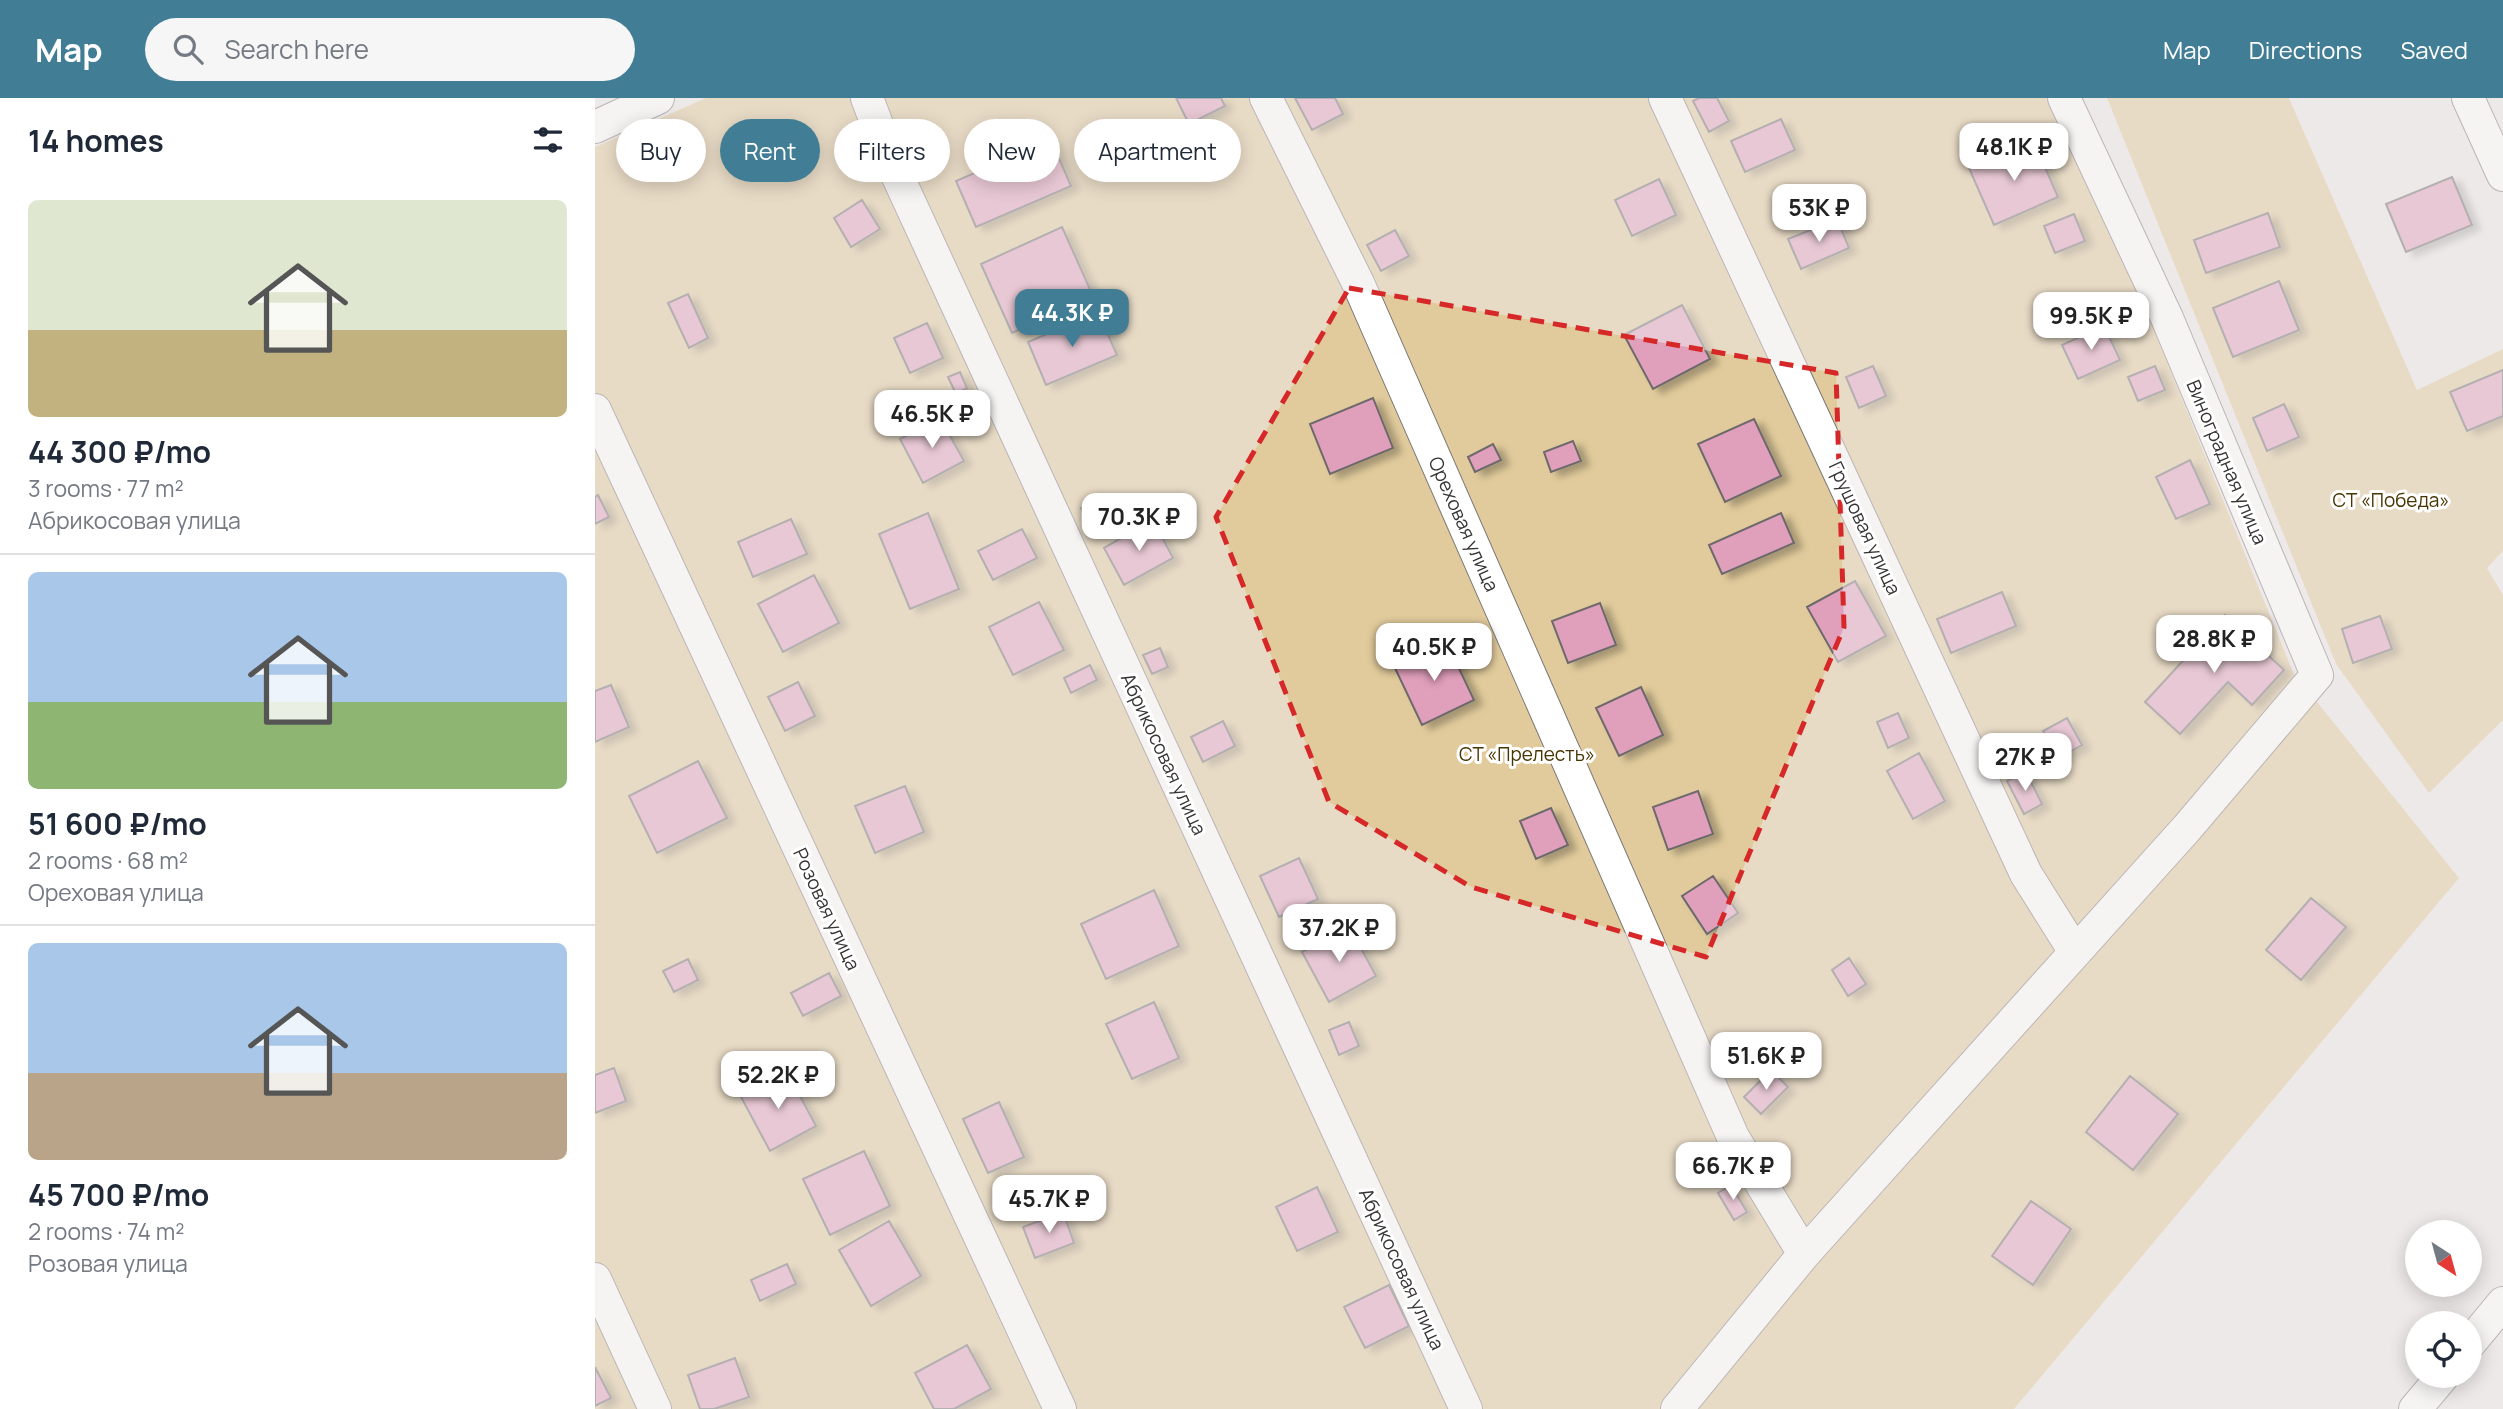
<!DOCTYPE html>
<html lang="en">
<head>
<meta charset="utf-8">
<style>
  body { margin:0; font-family:Manrope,sans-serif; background:#f6f6f7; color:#1f2937; height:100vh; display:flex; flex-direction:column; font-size:26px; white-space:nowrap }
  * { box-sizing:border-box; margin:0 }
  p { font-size:23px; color:#747a83 }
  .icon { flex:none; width:38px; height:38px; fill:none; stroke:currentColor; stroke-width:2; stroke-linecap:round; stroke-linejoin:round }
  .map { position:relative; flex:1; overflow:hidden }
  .sheet { display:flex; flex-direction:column; background:#fff; width:595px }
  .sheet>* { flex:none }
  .guide { position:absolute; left:21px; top:21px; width:665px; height:63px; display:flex; gap:14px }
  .needle { width:46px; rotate:144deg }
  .tools { position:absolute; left:1810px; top:1122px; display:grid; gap:14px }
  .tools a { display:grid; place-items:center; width:77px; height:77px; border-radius:50%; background:#fff; box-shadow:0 4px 18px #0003; font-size:35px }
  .price { position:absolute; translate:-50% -60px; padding:0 16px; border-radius:14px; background:#fff; color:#222; font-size:23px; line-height:46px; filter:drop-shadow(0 2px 4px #0008) }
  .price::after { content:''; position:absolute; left:50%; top:42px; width:21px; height:16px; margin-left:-10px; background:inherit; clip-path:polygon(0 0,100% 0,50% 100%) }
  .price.on { background:#417d94; color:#fff }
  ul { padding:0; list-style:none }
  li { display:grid; align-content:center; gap:14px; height:371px; padding:0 28px }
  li+li { border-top:2px solid #e0e1e3 }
  li span { display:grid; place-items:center; height:217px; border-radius:10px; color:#555 }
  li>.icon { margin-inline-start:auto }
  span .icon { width:126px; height:126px; fill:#fffc; stroke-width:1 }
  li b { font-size:30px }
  h2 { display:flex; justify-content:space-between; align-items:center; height:84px; padding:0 28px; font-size:30px }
  .tag { padding:0 24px; border-radius:32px; background:#fff; box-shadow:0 4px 18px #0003; font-size:24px; line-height:63px }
  .tag.on { background:#417d94; color:#fff }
  header { display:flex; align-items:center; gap:42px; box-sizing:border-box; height:98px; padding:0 35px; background:#417d94; color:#fff }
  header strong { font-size:33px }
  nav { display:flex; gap:38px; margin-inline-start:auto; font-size:24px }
  .search { width:490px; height:63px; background:#f6f6f7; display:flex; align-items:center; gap:18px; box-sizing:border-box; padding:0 24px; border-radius:38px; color:#747a83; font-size:26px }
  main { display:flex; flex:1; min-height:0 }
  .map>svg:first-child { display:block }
  .green { fill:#e1cb9c }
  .building { fill:#e09fbb; stroke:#6d696b; stroke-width:2; filter:url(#shadow) }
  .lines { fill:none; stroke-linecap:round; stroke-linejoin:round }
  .minor-casing { stroke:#7b7777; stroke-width:34 }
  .minor { stroke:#fff; stroke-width:32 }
  .marked { fill:none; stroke:#d62828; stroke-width:5; stroke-dasharray:14 9; stroke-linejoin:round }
  .labels { text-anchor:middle; stroke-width:6; stroke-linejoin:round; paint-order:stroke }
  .street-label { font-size:19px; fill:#363434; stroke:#fff }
  .park-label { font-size:19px; fill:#483501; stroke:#fff }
</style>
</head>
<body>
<header>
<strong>Map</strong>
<div class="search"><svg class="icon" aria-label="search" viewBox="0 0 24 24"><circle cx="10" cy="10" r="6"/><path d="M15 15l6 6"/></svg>Search here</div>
<nav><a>Map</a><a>Directions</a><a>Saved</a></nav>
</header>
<main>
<section class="sheet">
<h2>14 homes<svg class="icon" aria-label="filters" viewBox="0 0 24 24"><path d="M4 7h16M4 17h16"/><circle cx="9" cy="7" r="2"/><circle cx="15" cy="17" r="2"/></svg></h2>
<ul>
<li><span style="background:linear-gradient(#dfe7d0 60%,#c2b280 0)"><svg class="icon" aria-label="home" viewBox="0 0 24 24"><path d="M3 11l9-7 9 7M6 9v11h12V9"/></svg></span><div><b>44 300 ₽/mo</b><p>3 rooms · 77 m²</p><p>Абрикосовая улица</p></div></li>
<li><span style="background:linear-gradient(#a9c7e8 60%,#8fb573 0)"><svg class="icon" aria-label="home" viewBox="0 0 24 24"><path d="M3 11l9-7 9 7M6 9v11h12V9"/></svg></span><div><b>51 600 ₽/mo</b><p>2 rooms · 68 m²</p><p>Ореховая улица</p></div></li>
<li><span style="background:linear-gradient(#a9c7e8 60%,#b9a48a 0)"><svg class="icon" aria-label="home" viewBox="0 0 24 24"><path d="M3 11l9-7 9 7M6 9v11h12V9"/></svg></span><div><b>45 700 ₽/mo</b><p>2 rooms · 74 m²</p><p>Розовая улица</p></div></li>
</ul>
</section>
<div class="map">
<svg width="1908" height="1311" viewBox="0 0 1908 1311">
  <defs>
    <filter id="shadow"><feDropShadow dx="8" dy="4.5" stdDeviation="3.5" flood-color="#0004"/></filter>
  </defs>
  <rect width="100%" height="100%" fill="#eee9e9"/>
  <path class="green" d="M 111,0 L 1451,0 L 1554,220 L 1698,574 L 1864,780 L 1419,1311 L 0,1311 L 0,49 Z
    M 1512,0 L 1694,0 L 1822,292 L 1908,251 L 1908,453 L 1892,470 L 1908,497 L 1908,622 L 1834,695 L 1741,566 Z"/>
  <path class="building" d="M 581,0 L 626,0 L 630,8 L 594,26 Z
    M 700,0 L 740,0 L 748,16 L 717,32 Z
    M 1104,0 L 1122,0 L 1134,23 L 1114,34 L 1098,3 Z
    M 1186,21 L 1200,52 L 1150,74 L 1136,43 Z
    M 456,42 L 476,88 L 381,129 L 361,83 Z
    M 1438,42 L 1463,99 L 1399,127 L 1374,70 Z
    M 1857,79 L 1877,127 L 1811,154 L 1791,106 Z
    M 1064,81 L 1081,117 L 1037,138 L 1020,102 Z
    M 267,102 L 285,131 L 256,149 L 239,120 Z
    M 1673,115 L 1685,149 L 1611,175 L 1599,142 Z
    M 1479,116 L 1490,143 L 1460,155 L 1449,128 Z
    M 1242,121 L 1254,150 L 1206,171 L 1193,141 Z
    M 467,129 L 498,198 L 417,235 L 386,166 Z
    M 800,132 L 814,158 L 786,173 L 772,147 Z
    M 1684,183 L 1704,232 L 1638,259 L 1618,210 Z
    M 93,196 L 113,240 L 94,250 L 73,205 Z
    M 1087,207 L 1115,261 L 1058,291 L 1029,237 Z
    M 503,214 L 522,257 L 451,287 L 433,244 Z
    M 332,225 L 348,260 L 315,275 L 299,240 Z
    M 1509,228 L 1525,262 L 1483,281 L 1467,247 Z
    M 1278,268 L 1291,298 L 1264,310 L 1251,279 Z
    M 1560,268 L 1570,292 L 1543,303 L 1533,279 Z
    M 1908,272 L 1908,318 L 1872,333 L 1855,294 Z
    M 365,274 L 372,290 L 361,296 L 353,279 Z
    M 778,300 L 798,350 L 735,376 L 715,326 Z
    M 1689,306 L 1704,339 L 1672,353 L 1658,320 Z
    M 345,320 L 369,363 L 328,385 L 305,341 Z
    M 1159,321 L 1186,378 L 1130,404 L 1103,346 Z
    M 978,343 L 986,363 L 956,374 L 949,354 Z
    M 898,346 L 906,362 L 880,374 L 873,359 Z
    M 1595,362 L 1615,406 L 1581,421 L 1561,379 Z
    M 3,397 L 14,419 L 0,426 L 0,399 Z
    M 510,399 L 519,417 L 495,429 L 486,410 Z
    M 333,415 L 364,491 L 315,511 L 284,436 Z
    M 1186,415 L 1199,445 L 1127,476 L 1114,447 Z
    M 196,421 L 212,456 L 158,479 L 143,444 Z
    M 558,422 L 578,460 L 529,487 L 509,450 Z
    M 427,431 L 442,460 L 398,482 L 383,453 Z
    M 219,477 L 244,525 L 188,554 L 163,506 Z
    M 1260,483 L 1291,538 L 1243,564 L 1212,509 Z
    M 1407,494 L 1421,528 L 1356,555 L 1342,521 Z
    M 444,504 L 469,552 L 418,577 L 394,529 Z
    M 1005,505 L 1021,547 L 973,565 L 957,523 Z
    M 1630,517 L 1689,572 L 1657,607 L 1633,584 L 1585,636 L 1550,604 Z
    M 1785,518 L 1797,551 L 1758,565 L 1747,531 Z
    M 851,543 L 879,602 L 827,627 L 799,568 Z
    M 565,550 L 573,569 L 557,576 L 548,557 Z
    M 495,567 L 502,582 L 476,595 L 469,580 Z
    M 203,584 L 220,618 L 190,633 L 173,599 Z
    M 16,587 L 34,629 L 0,644 L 0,593 Z
    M 1046,589 L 1068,637 L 1024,658 L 1001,610 Z
    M 1303,615 L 1314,640 L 1293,650 L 1282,624 Z
    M 1472,620 L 1487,647 L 1464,660 L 1448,633 Z
    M 628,623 L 640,648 L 608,664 L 596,639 Z
    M 1324,655 L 1350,703 L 1318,721 L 1292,673 Z
    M 103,663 L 132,720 L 62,755 L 34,698 Z
    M 1431,674 L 1447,706 L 1429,716 L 1412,683 Z
    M 310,688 L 329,734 L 280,755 L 260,708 Z
    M 1103,693 L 1118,736 L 1073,752 L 1058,709 Z
    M 956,710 L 973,747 L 941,761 L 925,723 Z
    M 704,760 L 723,801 L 684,819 L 665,778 Z
    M 1118,778 L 1143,815 L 1112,836 L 1087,798 Z
    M 559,792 L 584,848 L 511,881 L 486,826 Z
    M 1716,800 L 1751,829 L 1706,882 L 1671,852 Z
    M 754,828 L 781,878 L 734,904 L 707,854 Z
    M 1254,860 L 1271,886 L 1253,898 L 1237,872 Z
    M 93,861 L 103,882 L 79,894 L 68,873 Z
    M 234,875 L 246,898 L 208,918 L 196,895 Z
    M 559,904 L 584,960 L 537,981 L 511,926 Z
    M 754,924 L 764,948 L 744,957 L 734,932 Z
    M 19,970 L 31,1003 L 0,1015 L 0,977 Z
    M 191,972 L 221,1028 L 175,1053 L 145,997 Z
    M 1176,972 L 1193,989 L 1166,1016 L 1149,999 Z
    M 1535,978 L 1583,1016 L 1538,1072 L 1491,1034 Z
    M 404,1004 L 429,1059 L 393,1075 L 368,1021 Z
    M 269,1053 L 295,1108 L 235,1137 L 208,1081 Z
    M 1136,1087 L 1152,1114 L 1139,1122 L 1123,1095 Z
    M 722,1089 L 743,1134 L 702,1153 L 681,1109 Z
    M 1436,1103 L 1476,1131 L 1438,1187 L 1397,1158 Z
    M 468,1114 L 479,1145 L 440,1160 L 428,1129 Z
    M 294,1123 L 326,1178 L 276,1208 L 244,1152 Z
    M 192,1166 L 201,1186 L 165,1203 L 156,1182 Z
    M 794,1187 L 814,1228 L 770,1250 L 749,1209 Z
    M 372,1247 L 396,1291 L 359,1311 L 339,1311 L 320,1275 Z
    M 140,1260 L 154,1299 L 119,1311 L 105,1311 L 93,1277 Z
    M 0,1269 L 16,1300 L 0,1308 Z"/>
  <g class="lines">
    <defs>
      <path id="minor" d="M 272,0 L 297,66 L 871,1311
        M 671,0 L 763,185 L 1138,1039 L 1209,1156
        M 1070,0 L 1431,776 L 1480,854
        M 1873,0 L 1908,77
        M 0,29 L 63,0
        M 0,312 L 465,1311
        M 0,1181 L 60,1311
        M 1874,1246 L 1908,1205
        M 1082,1311 L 1209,1156 L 1592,730 L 1722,577 L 1572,220 L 1469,0
        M 1820,1311 L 1848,1278"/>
    </defs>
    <use href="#minor" class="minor-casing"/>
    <use href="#minor" class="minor"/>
  </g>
  <path d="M0 0H1908V1311H0ZM 754,190 L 1241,275 L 1249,529 L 1111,859 L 876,789 L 734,704 L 621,419 Z" fill="#eee9e9" fill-opacity=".55" fill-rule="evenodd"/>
  <path class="marked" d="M 754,190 L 1241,275 L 1249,529 L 1111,859 L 876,789 L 734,704 L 621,419 Z"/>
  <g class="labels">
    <g class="street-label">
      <text transform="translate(1632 364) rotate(67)" y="7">Виноградная улица</text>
      <text transform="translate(869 426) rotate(66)" y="7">Ореховая улица</text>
      <text transform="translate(1270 430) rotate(65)" y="7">Грушовая улица</text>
      <text transform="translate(569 656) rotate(65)" y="7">Абрикосовая улица</text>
      <text transform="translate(232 811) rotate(65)" y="7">Розовая улица</text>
      <text transform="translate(807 1171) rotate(65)" y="7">Абрикосовая улица</text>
    </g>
    <g class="park-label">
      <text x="1796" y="409">СТ «Победа»</text>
      <text x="932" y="663">СТ «Прелесть»</text>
    </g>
  </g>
</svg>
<div class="tools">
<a><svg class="needle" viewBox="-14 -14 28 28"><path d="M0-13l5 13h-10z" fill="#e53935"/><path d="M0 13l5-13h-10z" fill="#747a83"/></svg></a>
<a><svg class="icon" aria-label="locate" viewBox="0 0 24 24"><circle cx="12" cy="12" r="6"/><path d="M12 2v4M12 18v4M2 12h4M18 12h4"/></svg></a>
</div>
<b class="price" style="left:1419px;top:85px">48.1K ₽</b>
<b class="price" style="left:1224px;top:146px">53K ₽</b>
<b class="price on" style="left:477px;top:251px">44.3K ₽</b>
<b class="price" style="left:1496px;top:254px">99.5K ₽</b>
<b class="price" style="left:337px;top:352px">46.5K ₽</b>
<b class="price" style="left:544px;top:455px">70.3K ₽</b>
<b class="price" style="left:1619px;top:577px">28.8K ₽</b>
<b class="price" style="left:839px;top:585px">40.5K ₽</b>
<b class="price" style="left:1430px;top:695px">27K ₽</b>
<b class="price" style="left:744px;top:866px">37.2K ₽</b>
<b class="price" style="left:1171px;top:994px">51.6K ₽</b>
<b class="price" style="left:183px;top:1013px">52.2K ₽</b>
<b class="price" style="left:1138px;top:1104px">66.7K ₽</b>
<b class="price" style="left:454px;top:1137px">45.7K ₽</b>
<div class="guide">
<a class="tag">Buy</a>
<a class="tag on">Rent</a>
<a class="tag">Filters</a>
<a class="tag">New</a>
<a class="tag">Apartment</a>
</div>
</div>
</main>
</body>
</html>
